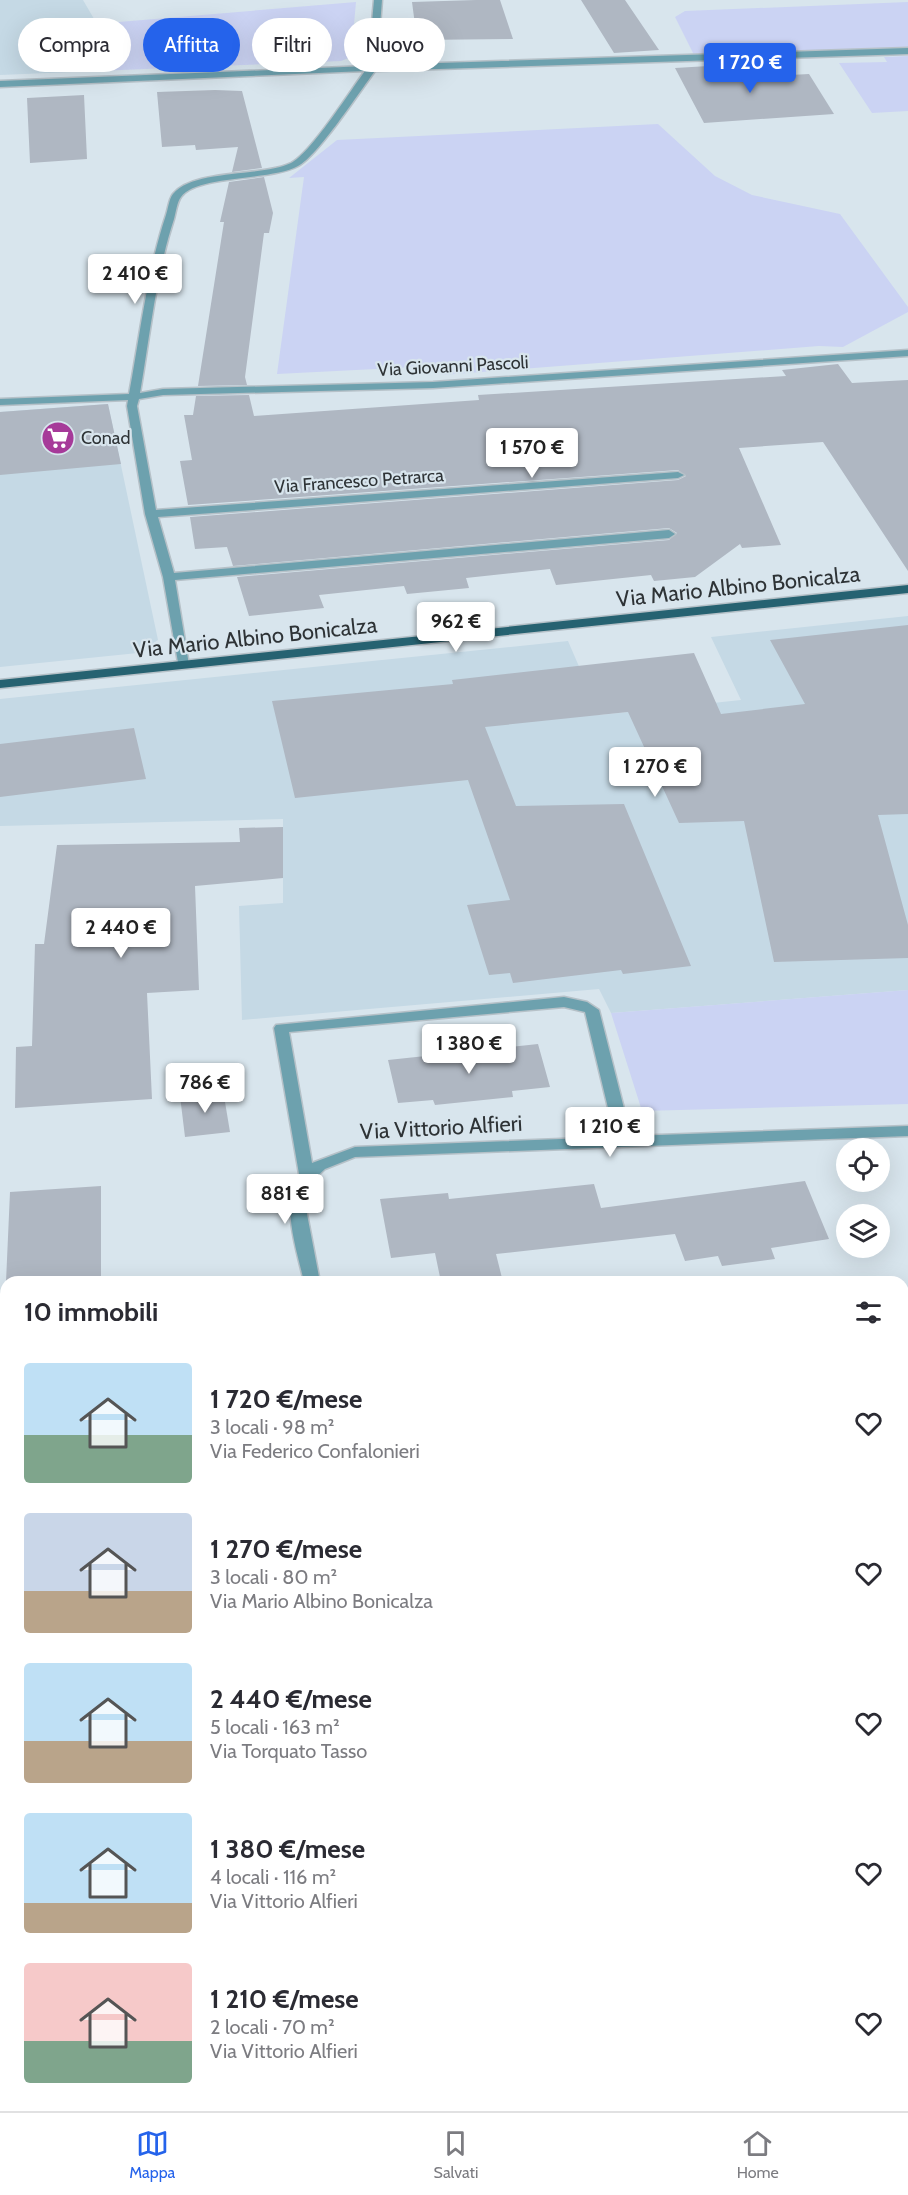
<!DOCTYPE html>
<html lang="it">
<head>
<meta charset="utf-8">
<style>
  body { margin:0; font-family:Cabin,sans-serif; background:#f2f2f3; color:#2b2b33; height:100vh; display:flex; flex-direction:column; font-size:22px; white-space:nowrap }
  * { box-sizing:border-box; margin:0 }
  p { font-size:20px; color:#7c7c81 }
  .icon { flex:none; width:33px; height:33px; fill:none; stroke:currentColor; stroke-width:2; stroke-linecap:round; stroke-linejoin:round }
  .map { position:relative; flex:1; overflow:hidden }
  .drawer { position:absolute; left:0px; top:1276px; width:909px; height:836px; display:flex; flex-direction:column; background:#fff; border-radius:18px 18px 0 0; box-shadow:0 6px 24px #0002 }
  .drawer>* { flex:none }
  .banner { position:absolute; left:18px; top:18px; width:600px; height:54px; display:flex; gap:12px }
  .fabs { position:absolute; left:836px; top:1138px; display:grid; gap:12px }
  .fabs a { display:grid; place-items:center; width:54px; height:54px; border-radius:50%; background:#fff; box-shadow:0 6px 24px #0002; font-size:30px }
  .price { position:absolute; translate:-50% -51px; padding:0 14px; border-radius:6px; background:#fff; color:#222; font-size:20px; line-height:39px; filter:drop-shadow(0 2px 3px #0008) }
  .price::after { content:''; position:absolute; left:50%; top:36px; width:18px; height:14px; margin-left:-9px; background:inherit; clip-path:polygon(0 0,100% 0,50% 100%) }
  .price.active { background:#2563eb; color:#fff }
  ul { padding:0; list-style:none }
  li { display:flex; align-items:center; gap:18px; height:150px; padding:0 24px }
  li span { display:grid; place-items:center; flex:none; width:168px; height:120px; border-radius:6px; color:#555 }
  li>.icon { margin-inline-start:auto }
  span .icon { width:72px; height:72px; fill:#fffc; stroke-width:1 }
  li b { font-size:26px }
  h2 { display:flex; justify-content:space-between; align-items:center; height:72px; padding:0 24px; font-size:26px }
  .chip { padding:0 21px; border-radius:27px; background:#fff; box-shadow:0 6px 24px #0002; font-size:21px; line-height:54px }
  .chip.active { background:#2563eb; color:#fff }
  .dock { display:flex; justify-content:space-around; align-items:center; height:84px; border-top:2px solid #e1e1e2; background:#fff; font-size:16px; color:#7c7c81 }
  .dock a { display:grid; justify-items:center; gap:3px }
  .dock .active { color:#2563eb }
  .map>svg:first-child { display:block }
  .built { fill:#c5d9e5 }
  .green { fill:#cbd3f3 }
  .building { fill:#afb7c2 }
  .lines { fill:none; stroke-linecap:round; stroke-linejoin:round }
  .minor-casing { stroke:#b6c1c8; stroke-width:3 }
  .major-casing { stroke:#b6c1c8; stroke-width:3 }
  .minor { fill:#6da1ae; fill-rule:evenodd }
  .major { fill:#266271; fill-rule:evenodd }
  .labels { text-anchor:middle; stroke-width:4.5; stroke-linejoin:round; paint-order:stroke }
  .far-street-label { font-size:18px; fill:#2e3336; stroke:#d8e5ed }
  .far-poi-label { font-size:18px; fill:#2e3336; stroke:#d8e5ed; text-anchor:start }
  .street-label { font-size:22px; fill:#2e3336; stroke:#d8e5ed }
</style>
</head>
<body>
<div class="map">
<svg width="908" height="2111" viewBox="0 0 908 2111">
  <rect width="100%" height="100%" fill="#d8e5ed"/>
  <path class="built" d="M 0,0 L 83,0 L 97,24 L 47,28 L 72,72 L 0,75 Z
    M 108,404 L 158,640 L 138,653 L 0,667 L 0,412 Z
    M 908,616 L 908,990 L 611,1013 L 599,989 L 242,1020 L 239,906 L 283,903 L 283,819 L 0,826 L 0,699 L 568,641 L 600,715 L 741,700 L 711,637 Z"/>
  <path class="green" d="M 356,2 L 351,57 L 341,61 L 72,72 L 47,28 Z
    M 908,2 L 908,47 L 694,55 L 675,17 L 685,11 Z
    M 908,56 L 908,111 L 872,113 L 839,63 L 887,62 L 884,57 Z
    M 658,124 L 715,176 L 752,195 L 840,214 L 908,307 L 908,312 L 843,347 L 819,346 L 442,375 L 435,366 L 277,374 L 304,177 L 289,178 L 337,140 Z
    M 908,990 L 908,1104 L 642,1111 L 611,1013 Z"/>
  <path class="building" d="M 476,0 L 500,0 L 513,39 L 417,40 L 412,2 Z
    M 581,0 L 625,0 L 659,50 L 614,53 Z
    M 742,64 L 750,77 L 809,74 L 834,114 L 704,123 L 675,68 Z
    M 215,90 L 242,91 L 262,168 L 232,172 L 238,147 L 196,150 L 195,145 L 162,147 L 157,92 Z
    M 84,95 L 87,159 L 30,163 L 27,98 Z
    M 264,177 L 273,213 L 269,233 L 264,233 L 245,377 L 247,385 L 198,386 L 224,222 L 220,222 L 229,182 Z
    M 838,364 L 852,383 L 908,380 L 908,571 L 823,442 L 739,448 L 781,545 L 742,548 L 740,544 L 695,577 L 654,581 L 651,575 L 556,585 L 550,569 L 466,578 L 469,588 L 407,594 L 404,586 L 319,595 L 324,608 L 249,616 L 237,577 L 669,540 L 677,533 L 669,528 L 233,566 L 227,547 L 195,549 L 190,517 L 678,480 L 686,476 L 678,470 L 188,505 L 180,461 L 192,460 L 184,415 L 193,415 L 196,396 L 249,395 L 254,416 L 479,400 L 478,395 L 786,376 L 782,370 Z
    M 108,404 L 121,464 L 0,475 L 0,412 Z
    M 908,625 L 908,814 L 878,815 L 908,925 L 908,958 L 774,962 L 744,821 L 679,823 L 628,712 L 485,727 L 516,806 L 624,804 L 691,966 L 623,974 L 621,970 L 513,983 L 510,973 L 489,975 L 467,905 L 510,900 L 468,780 L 295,798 L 272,701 L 453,684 L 452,680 L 694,653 L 721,714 L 805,704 L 770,640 Z
    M 134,728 L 146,779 L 0,797 L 0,744 Z
    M 283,827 L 283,878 L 195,886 L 199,990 L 147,993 L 152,1099 L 15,1108 L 16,1047 L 32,1046 L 35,944 L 44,944 L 57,845 L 240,842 L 239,828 Z
    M 538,1044 L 550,1087 L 512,1091 L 513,1097 L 435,1105 L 433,1100 L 398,1103 L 388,1060 Z
    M 223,1090 L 230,1132 L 185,1137 L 180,1096 Z
    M 805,1181 L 829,1239 L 771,1248 L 775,1259 L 722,1266 L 718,1256 L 685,1261 L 675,1234 L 496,1254 L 503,1282 L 441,1282 L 435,1253 L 391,1258 L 380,1199 L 448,1193 L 449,1199 L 594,1184 L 601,1208 Z
    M 101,1186 L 101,1282 L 6,1282 L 10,1192 Z"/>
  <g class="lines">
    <defs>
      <path id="minor" d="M 374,0 L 382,0 L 377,65 L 908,48 L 908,54 L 375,71 C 360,91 317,157 298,166 C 271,181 196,175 181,197 C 177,202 176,212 174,219 C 156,274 150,335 140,393 L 163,389 L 433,382 L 908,350 L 908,356 L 433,388 L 163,395 L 139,399 L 137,406 L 156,510 L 678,472 L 684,475 L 678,478 L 158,517 L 174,573 L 669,530 L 675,534 L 669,538 L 175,580 L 189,665 L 187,668 L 179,668 L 163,577 L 145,514 L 127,406 L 128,400 L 0,405 L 0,399 L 129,394 C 140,335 147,272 166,215 C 168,209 169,199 173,194 C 193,169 261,177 291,163 C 311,153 350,91 365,71 L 0,87 L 0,81 L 368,66 Z
        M 564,997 L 587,1002 L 599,1010 L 631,1136 L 908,1126 L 908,1136 L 355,1157 L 325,1169 L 308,1185 L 307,1214 L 320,1282 L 304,1282 C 297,1250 280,1204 299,1174 L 274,1028 L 276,1025 ZM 564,1007 L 585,1012 L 615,1137 L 355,1147 L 312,1163 L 289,1032 Z
        M 6,1532 L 6,1546 L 0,1547 L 0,1533 Z
        M 903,1698 L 908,1698 L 908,1714 L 903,1714 Z
        M 429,2106 L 451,2106 L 452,2111 L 430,2111 Z"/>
      <path id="major" d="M 908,585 L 908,593 L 0,688 L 0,680 Z"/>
    </defs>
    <use href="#minor" class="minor-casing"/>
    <use href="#major" class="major-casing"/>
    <use href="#minor" class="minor"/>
    <use href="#major" class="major"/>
  </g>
  <defs>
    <symbol id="supermarket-disc" viewBox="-11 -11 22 22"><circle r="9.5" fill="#a63a99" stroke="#d8e5ed"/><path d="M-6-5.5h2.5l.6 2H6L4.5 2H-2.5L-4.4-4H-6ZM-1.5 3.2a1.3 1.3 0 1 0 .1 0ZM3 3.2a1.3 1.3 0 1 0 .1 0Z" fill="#fff"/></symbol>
  </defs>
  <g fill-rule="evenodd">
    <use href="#supermarket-disc" x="39" y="419" width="38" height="38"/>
  </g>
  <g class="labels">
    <g class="far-street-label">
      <text transform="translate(453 366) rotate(-3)" y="6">Via Giovanni Pascoli</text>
      <text transform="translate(359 481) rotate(-4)" y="6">Via Francesco Petrarca</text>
    </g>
    <g class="far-poi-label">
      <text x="81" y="444">Conad</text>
    </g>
    <g class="street-label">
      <text transform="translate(738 586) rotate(-6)" y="8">Via Mario Albino Bonicalza</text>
      <text transform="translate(255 637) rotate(-6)" y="8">Via Mario Albino Bonicalza</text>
      <text transform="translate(441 1127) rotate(-3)" y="8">Via Vittorio Alfieri</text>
    </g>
  </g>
</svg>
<div class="fabs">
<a><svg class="icon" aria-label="locate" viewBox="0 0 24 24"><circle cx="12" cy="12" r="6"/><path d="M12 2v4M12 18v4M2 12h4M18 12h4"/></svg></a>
<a><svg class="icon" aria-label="layers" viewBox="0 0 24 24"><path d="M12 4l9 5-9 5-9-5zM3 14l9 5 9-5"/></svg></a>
</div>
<b class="price active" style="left:750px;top:94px">1 720 €</b>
<b class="price" style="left:135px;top:305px">2 410 €</b>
<b class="price" style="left:532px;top:479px">1 570 €</b>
<b class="price" style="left:456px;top:653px">962 €</b>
<b class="price" style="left:655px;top:798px">1 270 €</b>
<b class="price" style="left:121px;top:959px">2 440 €</b>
<b class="price" style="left:469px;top:1075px">1 380 €</b>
<b class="price" style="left:205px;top:1114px">786 €</b>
<b class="price" style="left:610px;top:1158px">1 210 €</b>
<b class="price" style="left:285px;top:1225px">881 €</b>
<div class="banner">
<a class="chip">Compra</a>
<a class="chip active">Affitta</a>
<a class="chip">Filtri</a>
<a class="chip">Nuovo</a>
</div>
<section class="drawer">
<h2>10 immobili<svg class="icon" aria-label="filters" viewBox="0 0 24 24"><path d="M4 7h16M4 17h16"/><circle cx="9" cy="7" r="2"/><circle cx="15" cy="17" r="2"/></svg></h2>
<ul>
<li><span style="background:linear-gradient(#bfe0f5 60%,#7fa58c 0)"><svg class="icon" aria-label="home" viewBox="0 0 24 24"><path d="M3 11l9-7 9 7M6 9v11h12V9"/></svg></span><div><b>1 720 €/mese</b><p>3 locali · 98 m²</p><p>Via Federico Confalonieri</p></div><svg class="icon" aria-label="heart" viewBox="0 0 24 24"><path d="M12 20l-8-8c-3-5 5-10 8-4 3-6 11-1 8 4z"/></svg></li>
<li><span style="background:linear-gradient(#c9d6e8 65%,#b9a48a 0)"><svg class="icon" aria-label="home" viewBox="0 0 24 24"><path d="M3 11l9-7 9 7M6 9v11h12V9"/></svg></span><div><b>1 270 €/mese</b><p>3 locali · 80 m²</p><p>Via Mario Albino Bonicalza</p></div><svg class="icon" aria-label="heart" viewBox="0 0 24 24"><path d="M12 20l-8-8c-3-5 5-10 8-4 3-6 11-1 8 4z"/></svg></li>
<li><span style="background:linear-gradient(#bfe0f5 65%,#b9a48a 0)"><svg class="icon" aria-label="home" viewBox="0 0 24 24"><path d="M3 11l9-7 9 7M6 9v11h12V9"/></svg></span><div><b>2 440 €/mese</b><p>5 locali · 163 m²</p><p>Via Torquato Tasso</p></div><svg class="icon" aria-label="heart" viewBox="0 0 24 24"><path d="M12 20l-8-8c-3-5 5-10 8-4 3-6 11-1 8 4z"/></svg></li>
<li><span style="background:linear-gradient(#bfe0f5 75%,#b9a48a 0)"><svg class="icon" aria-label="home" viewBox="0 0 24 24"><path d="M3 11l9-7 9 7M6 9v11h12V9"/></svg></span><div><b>1 380 €/mese</b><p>4 locali · 116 m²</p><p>Via Vittorio Alfieri</p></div><svg class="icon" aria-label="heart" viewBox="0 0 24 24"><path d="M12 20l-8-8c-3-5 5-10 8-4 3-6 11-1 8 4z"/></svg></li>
<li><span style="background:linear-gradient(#f6c9c9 65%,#7fa58c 0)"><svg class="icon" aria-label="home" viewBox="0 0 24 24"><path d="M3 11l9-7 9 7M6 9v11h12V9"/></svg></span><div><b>1 210 €/mese</b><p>2 locali · 70 m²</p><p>Via Vittorio Alfieri</p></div><svg class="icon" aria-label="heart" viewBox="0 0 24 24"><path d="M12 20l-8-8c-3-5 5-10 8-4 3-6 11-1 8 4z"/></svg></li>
</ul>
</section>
</div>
<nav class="dock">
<a class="active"><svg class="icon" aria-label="map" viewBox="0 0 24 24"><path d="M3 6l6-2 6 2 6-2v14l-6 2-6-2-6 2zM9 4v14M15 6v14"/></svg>Mappa</a>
<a><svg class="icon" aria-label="saved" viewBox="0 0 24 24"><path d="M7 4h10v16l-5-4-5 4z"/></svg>Salvati</a>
<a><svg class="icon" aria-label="home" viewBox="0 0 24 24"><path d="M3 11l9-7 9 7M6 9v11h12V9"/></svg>Home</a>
</nav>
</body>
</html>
